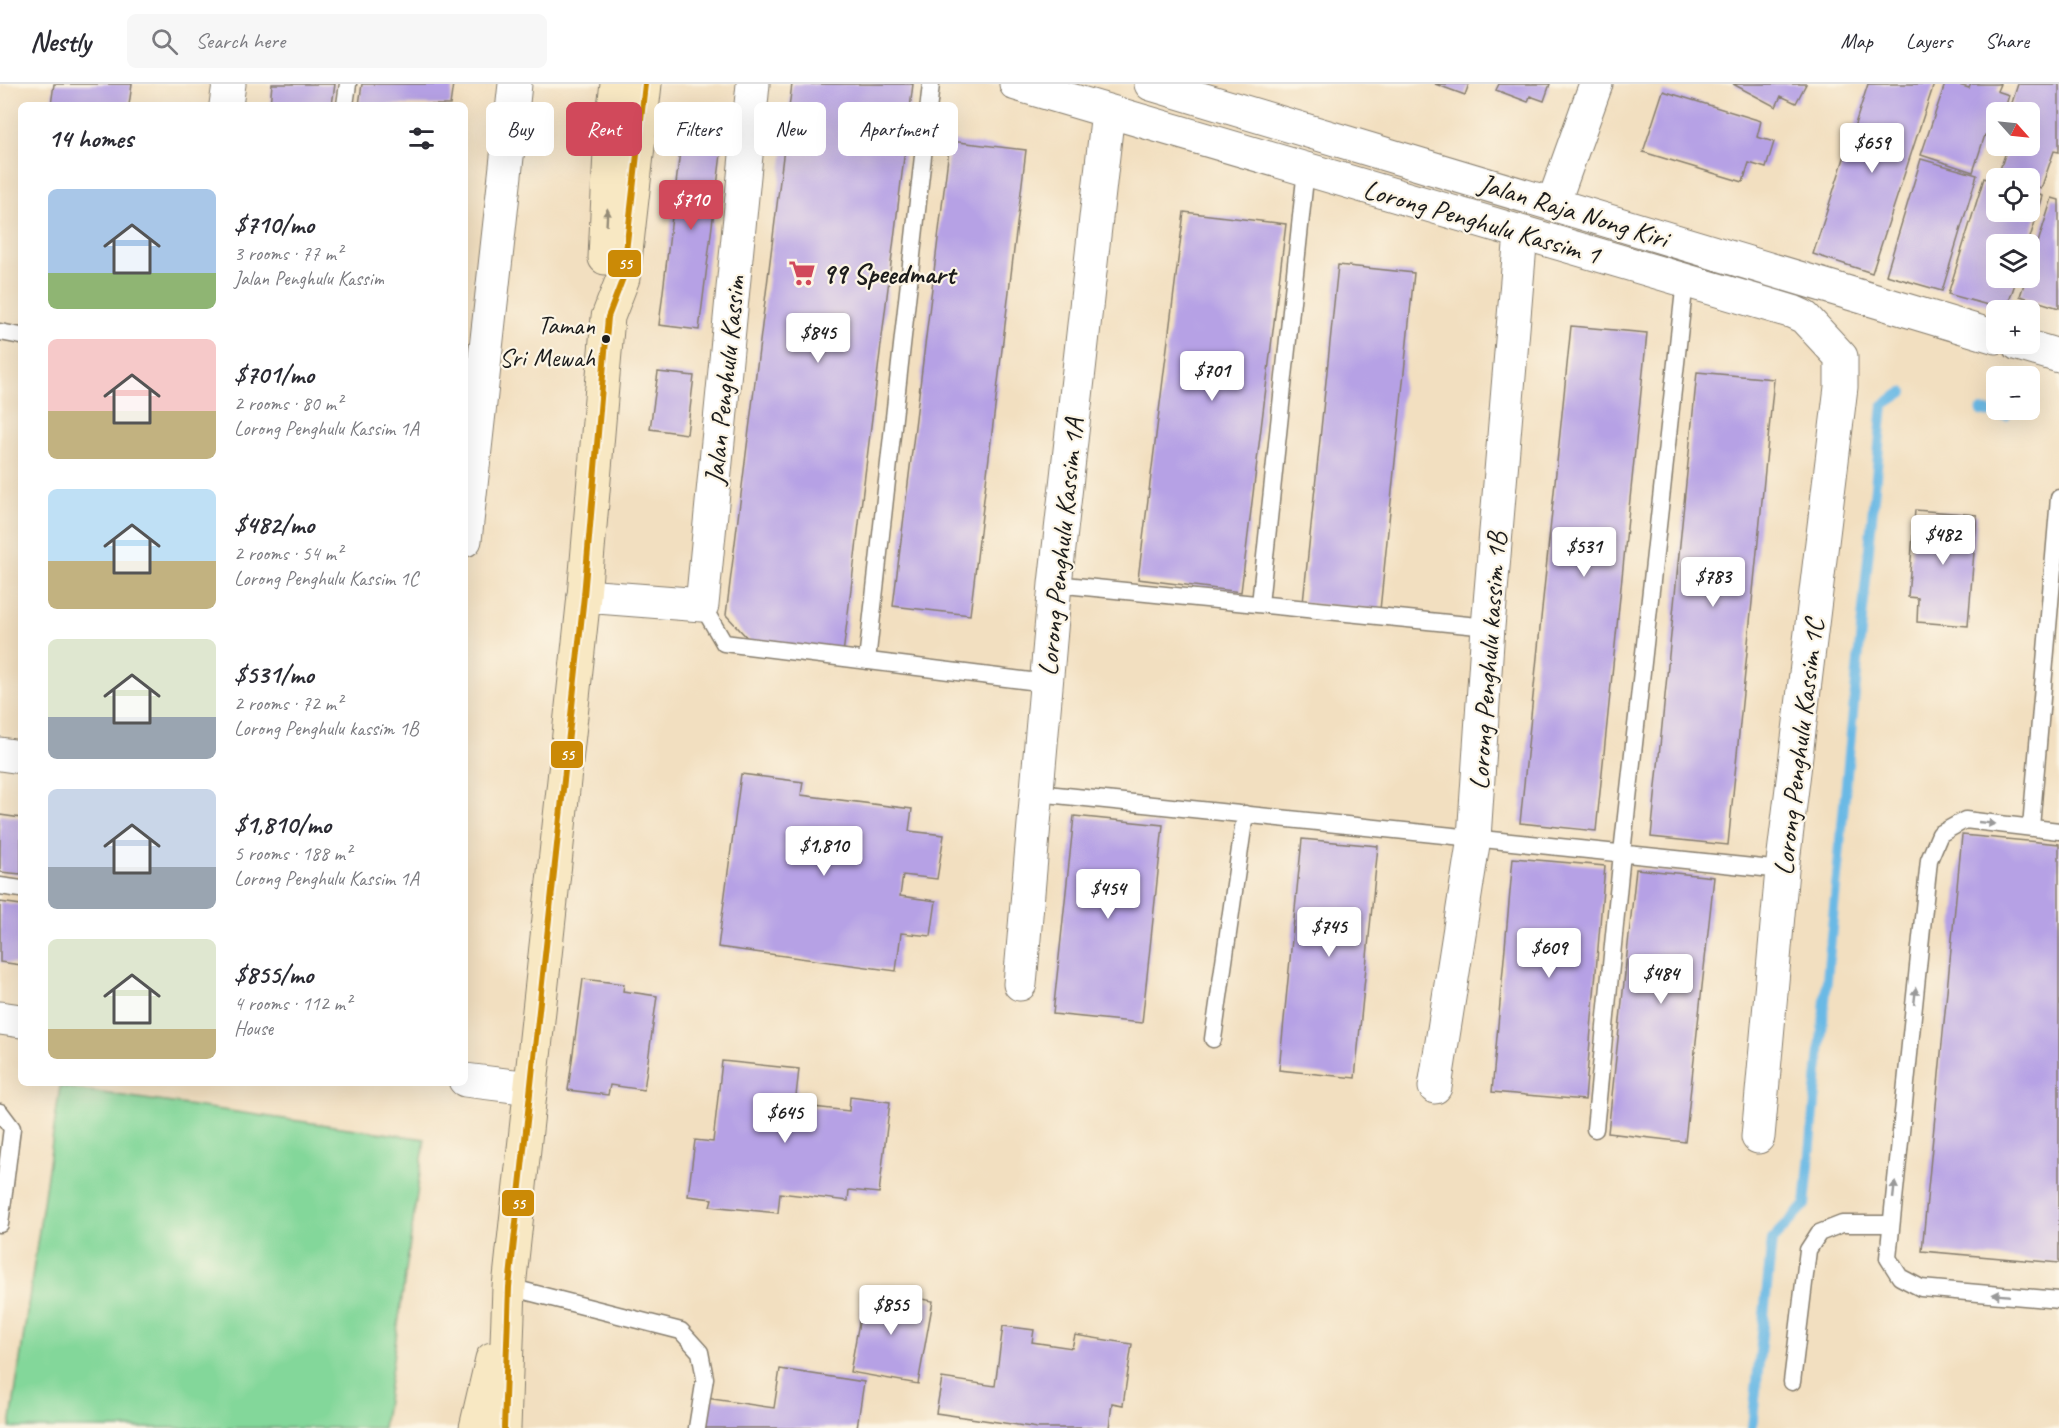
<!DOCTYPE html>
<html lang="en">
<head>
<meta charset="utf-8">
<style>
  body { margin:0; font-family:Caveat,sans-serif; background:#f7f7f7; color:#2b2b33; height:100vh; display:flex; flex-direction:column; font-size:22px; white-space:nowrap }
  * { box-sizing:border-box; margin:0 }
  p { font-size:20px; color:#7c7c81 }
  .icon { flex:none; width:33px; height:33px; fill:none; stroke:currentColor; stroke-width:2; stroke-linecap:round; stroke-linejoin:round }
  .map { position:relative; flex:1; overflow:hidden }
  .drawer { position:absolute; left:18px; top:18px; width:450px; height:984px; display:flex; flex-direction:column; background:#fff; border-radius:9px; box-shadow:0 6px 24px #0002 }
  .drawer>* { flex:none }
  .guide { position:absolute; left:486px; top:18px; width:570px; height:54px; display:flex; gap:12px }
  .needle { width:39px; rotate:117deg }
  .controls { position:absolute; left:1986px; top:18px; display:grid; gap:12px }
  .controls a { display:grid; place-items:center; width:54px; height:54px; border-radius:9px; background:#fff; box-shadow:0 6px 24px #0002; font-size:30px }
  .price { position:absolute; translate:-50% -51px; padding:0 14px; border-radius:6px; background:#fff; color:#222; font-size:20px; line-height:39px; filter:drop-shadow(0 2px 3px #0008) }
  .price::after { content:''; position:absolute; left:50%; top:36px; width:18px; height:14px; margin-left:-9px; background:inherit; clip-path:polygon(0 0,100% 0,50% 100%) }
  .price.active { background:#d1495b; color:#fff }
  ul { padding:0; list-style:none }
  li { display:flex; align-items:center; gap:18px; height:150px; padding:0 30px }
  li span { display:grid; place-items:center; flex:none; width:168px; height:120px; border-radius:9px; color:#555 }
  li>.icon { margin-inline-start:auto }
  span .icon { width:72px; height:72px; fill:#fffc; stroke-width:1 }
  li b { font-size:26px }
  h2 { display:flex; justify-content:space-between; align-items:center; height:72px; padding:0 30px; font-size:26px }
  .pill { padding:0 21px; border-radius:9px; background:#fff; box-shadow:0 6px 24px #0002; font-size:21px; line-height:54px }
  .pill.active { background:#d1495b; color:#fff }
  header { display:flex; align-items:center; gap:36px; box-sizing:border-box; height:84px; padding:0 30px; background:#fff; border-bottom:2px solid #e1e1e2 }
  header strong { font-size:28px }
  nav { display:flex; gap:33px; margin-inline-start:auto; font-size:21px }
  .search { width:420px; height:54px; background:#f7f7f7; display:flex; align-items:center; gap:15px; box-sizing:border-box; padding:0 21px; border-radius:9px; color:#7c7c81; font-size:22px }
  .map>svg:first-child { display:block }
  .green { fill:#83d79a; stroke:#507a5b; stroke-width:1.5 }
  .lines { fill:none; stroke-linecap:round; stroke-linejoin:round }
  .stream { stroke:#6ab9e5; stroke-width:10 }
  .building { fill:#b6a1e5 }
  .lane-casing { stroke:#877e6e; stroke-width:19 }
  .street-casing { stroke:#877e6e; stroke-width:35 }
  .secondary-casing { stroke:#877e6e; stroke-width:35 }
  .lane { stroke:#fff; stroke-width:16 }
  .street { stroke:#fff; stroke-width:33 }
  .secondary { stroke:#f8e8c3; stroke-width:33 }
  .bus-1-casing { stroke:#fcf5e5; stroke-width:10 }
  .bus-1 { stroke:#cb8a06; stroke-width:6 }
  .oneway { fill:#958c78 }
  .oneway2 { fill:#999 }
  .bus-dot { fill:#1c1c1c; stroke:#fcf5e5; stroke-width:2 }
  .labels { text-anchor:middle; stroke-width:4.5; stroke-linejoin:round; paint-order:stroke }
  .bus-label { font-size:26px; fill:#1c1c1c; stroke:#fcf5e5; text-anchor:end }
  .street-label { font-size:28px; fill:#1c1c1c; stroke:#fcf5e5 }
  .poi-label { font-size:28px; font-weight:bold; fill:#1c1c1c; stroke:#fcf5e5; text-anchor:start }
  .line-badge { stroke:#fcf5e5; stroke-width:2 }
  .badge-label { font-size:16px; text-anchor:middle; font-weight:bold; fill:#fff }
</style>
</head>
<body>
<header>
<strong>Nestly</strong>
<div class="search"><svg class="icon" aria-label="search" viewBox="0 0 24 24"><circle cx="10" cy="10" r="6"/><path d="M15 15l6 6"/></svg>Search here</div>
<nav><a>Map</a><a>Layers</a><a>Share</a></nav>
</header>
<div class="map">
<svg width="2059" height="1344" viewBox="0 0 2059 1344">
  <rect width="100%" height="100%" fill="#fcf5e5"/>
  <filter id="ink" filterUnits="userSpaceOnUse"><feTurbulence type="fractalNoise" baseFrequency=".0167" numOctaves="2"/><feDisplacementMap in="SourceGraphic" scale="12" xChannelSelector="R" yChannelSelector="G"/><feConvolveMatrix kernelMatrix="1 2 1 2 8 2 1 2 1" color-interpolation-filters="sRGB"/></filter>
  <filter id="wash" filterUnits="userSpaceOnUse"><feTurbulence type="fractalNoise" baseFrequency=".008" numOctaves="4" result="noise"/><feDisplacementMap in="SourceGraphic" scale="24" xChannelSelector="R" yChannelSelector="G"/><feGaussianBlur stdDeviation="1.35" result="paint"/><feColorMatrix in="noise" values="0 0 0 0 0 0 0 0 0 0 0 0 0 0 0 0 0 1.4 0 .05"/><feComposite in="paint" operator="in"/></filter>
  <g filter="url(#wash)">
    <rect width="100%" height="100%" fill="#f2dfc0"/>
    <path class="green" d="M 60,1003 L 425,1055 L 383,1344 L 10,1344 Z"/>
    <g class="lines">
      <path class="stream" d="M 1981,327 L 2006,332
        M 1752,1344 L 1772,1156 L 1805,1121 L 1883,321 L 1903,308"/>
    </g>
    <g id="blocks">
      <path class="building" d="M 54,0 L 132,0 L 129,21 L 51,21 Z
        M 272,0 L 335,0 L 332,21 L 270,21 Z
        M 362,0 L 453,0 L 450,21 L 359,21 Z
        M 792,0 L 913,0 L 843,570 L 753,560 L 726,531 Z
        M 1435,0 L 1469,0 L 1465,11 Z
        M 1499,0 L 1550,0 L 1544,17 L 1530,12 L 1528,18 L 1496,6 Z
        M 1733,0 L 1806,0 L 1796,19 L 1781,12 L 1776,23 Z
        M 1868,0 L 1934,0 L 1872,189 L 1813,170 Z
        M 1945,0 L 1956,0 L 1969,4 L 1971,0 L 2000,0 L 1997,7 L 2009,11 L 2004,28 L 1996,28 L 1995,55 L 1985,51 L 1973,88 L 1921,71 Z
        M 2018,0 L 2059,0 L 2059,68 L 2054,67 L 2041,105 L 2030,101 L 2030,94 L 2008,94 L 1998,91 L 2008,62 L 2030,62 L 2030,28 L 2009,28 Z
        M 1663,7 L 1761,37 L 1757,53 L 1774,58 L 1766,84 L 1749,79 L 1743,98 L 1643,68 Z
        M 682,50 L 723,54 L 699,246 L 659,241 Z
        M 950,57 L 1026,66 L 970,531 L 893,522 Z
        M 1921,75 L 1977,91 L 1942,207 L 1886,191 Z
        M 1984,94 L 1996,98 L 1996,128 L 2030,128 L 2030,108 L 2043,112 L 2028,160 L 1996,160 L 1996,194 L 2017,194 L 2006,226 L 1948,210 Z
        M 2052,114 L 2059,116 L 2059,224 L 2020,212 L 2026,194 L 2030,194 L 2030,184 Z
        M 1184,128 L 1286,140 L 1241,508 L 1138,495 Z
        M 1338,181 L 1414,189 L 1380,526 L 1303,519 Z
        M 1571,242 L 1647,249 L 1596,747 L 1520,739 Z
        M 658,288 L 694,292 L 687,350 L 650,345 Z
        M 1697,288 L 1774,295 L 1728,761 L 1651,753 Z
        M 1915,426 L 1977,431 L 1968,542 L 1917,538 L 1918,514 L 1908,513 Z
        M 741,690 L 803,698 L 801,711 L 912,725 L 909,747 L 944,751 L 937,795 L 903,791 L 900,812 L 936,817 L 931,852 L 901,849 L 896,887 L 718,863 Z
        M 0,731 L 21,734 L 21,790 L 0,788 Z
        M 1074,732 L 1163,741 L 1142,939 L 1053,930 Z
        M 1962,751 L 2059,760 L 2059,1179 L 1922,1167 Z
        M 1302,755 L 1378,762 L 1355,994 L 1279,986 Z
        M 1513,774 L 1605,782 L 1585,1016 L 1492,1008 Z
        M 1636,785 L 1714,793 L 1685,1058 L 1608,1049 Z
        M 0,818 L 21,821 L 21,881 L 0,878 Z
        M 583,895 L 624,900 L 623,907 L 657,912 L 644,1006 L 610,1001 L 608,1011 L 568,1006 Z
        M 722,977 L 799,985 L 795,1021 L 849,1027 L 850,1013 L 890,1018 L 879,1109 L 849,1106 L 848,1117 L 780,1109 L 778,1129 L 710,1122 L 712,1115 L 688,1112 L 695,1056 L 713,1058 Z
        M 865,1205 L 933,1217 L 918,1300 L 850,1288 Z
        M 1003,1242 L 1034,1246 L 1032,1258 L 1072,1264 L 1075,1251 L 1132,1260 L 1123,1321 L 1112,1319 L 1109,1344 L 1038,1344 L 936,1329 L 942,1294 L 995,1302 Z
        M 780,1285 L 864,1298 L 857,1344 L 701,1344 L 706,1314 L 774,1324 Z"/>
    </g>
  </g>
  <g filter="url(#ink)">
    <use href="#blocks" fill-opacity="0" stroke="#877e6e" stroke-width="1.5"/>
    <g class="lines">
      <defs>
        <path id="lane" d="M 345,21 L 348,0
          M 0,248 L 21,252
          M 1055,500 L 1488,543
          M 1260,520 L 1306,85
          M 702,521 L 724,559 L 1046,599
          M 867,577 L 931,0
          M 1037,709 L 1782,786
          M 2031,743 L 2059,414
          M 2059,747 L 1965,736 L 1940,750 L 1929,776 L 1888,1174 L 1900,1193 L 1921,1204 L 2059,1216
          M 0,802 L 21,805
          M 1213,955 L 1245,730
          M 0,1028 L 12,1044 L 0,1140
          M 1595,1045 L 1622,769 L 1685,197
          M 509,1203 L 681,1247 L 700,1268 L 705,1294 L 697,1344
          M 1792,1298 L 1808,1166 L 1819,1149 L 1842,1140 L 1891,1140"/>
        <path id="street" d="M 1016,0 L 1793,228 L 1804,233 L 1841,273 L 1841,303 L 1782,786 L 1758,1053
          M 1151,0 L 1996,253
          M 226,21 L 229,0
          M 1553,120 L 1596,0
          M 2018,260 L 2059,272
          M 465,456 L 515,0
          M 584,512 L 702,521 L 753,0
          M 0,670 L 21,673
          M 1020,900 L 1055,500 L 1108,27
          M 0,934 L 21,937
          M 465,996 L 531,1004
          M 1435,1003 L 1474,754 L 1488,543 L 1521,149"/>
        <path id="secondary" d="M 605,174 L 611,46 L 617,0
          M 476,1344 L 492,1275
          M 504,1344 L 509,1203 L 584,512 L 608,233 L 623,194 L 645,0"/>
      </defs>
      <use href="#lane" class="lane-casing"/>
      <use href="#street" class="street-casing"/>
      <use href="#secondary" class="secondary-casing"/>
      <use href="#lane" class="lane"/>
      <use href="#street" class="street"/>
      <use href="#secondary" class="secondary"/>
      <defs>
        <path id="bus-1" d="M 504,1344 L 509,1203 L 584,512 L 608,233 L 623,194 L 645,0"/>
      </defs>
      <use href="#bus-1" class="bus-1-casing"/>
      <use href="#bus-1" class="bus-1"/>
    </g>
    <defs><path id="oneway-solid" d="M-6-.8H1V-3.2L6.5 0L1 3.2V.8H-6Z" transform="scale(1.5)"/></defs>
    <use class="oneway" href="#oneway-solid" transform="translate(607 133) rotate(-87)"/>
    <g class="oneway2">
      <use href="#oneway-solid" transform="translate(1987 739) rotate(6)"/>
      <use href="#oneway-solid" transform="translate(1915 912) rotate(-84)"/>
      <use href="#oneway-solid" transform="translate(1894 1106) rotate(-84)"/>
      <use href="#oneway-solid" transform="translate(2001 1211) rotate(-175)"/>
    </g>
  </g>
  <defs>
    <symbol id="supermarket-bare" viewBox="-9 -9 18 18"><path d="M-6-5.5h2.5l.6 2H6L4.5 2H-2.5L-4.4-4H-6ZM-1.5 3.2a1.3 1.3 0 1 0 .1 0ZM3 3.2a1.3 1.3 0 1 0 .1 0Z" fill="#d1495b" stroke="#fcf5e5" stroke-width="2.5" paint-order="stroke"/></symbol>
  </defs>
  <g fill-rule="evenodd">
    <use href="#supermarket-bare" x="783" y="170" width="38" height="38"/>
  </g>
  <circle class="bus-dot" cx="606" cy="255" r="5"/>
  <g class="labels">
    <g class="bus-label">
      <text x="595" y="250">Taman<tspan x="595" dy="32">Sri Mewah</tspan></text>
    </g>
    <g class="street-label">
      <text transform="translate(1574 126) rotate(17)" y="10">Jalan Raja Nong Kiri</text>
      <text transform="translate(1482 137) rotate(16)" y="10">Lorong Penghulu Kassim 1</text>
      <text transform="translate(724 296) rotate(-84)" y="10">Jalan Penghulu Kassim</text>
      <text transform="translate(1060 463) rotate(-84)" y="10">Lorong Penghulu Kassim 1A</text>
      <text transform="translate(1487 577) rotate(-86)" y="10">Lorong Penghulu kassim 1B</text>
      <text transform="translate(1798 663) rotate(-83)" y="10">Lorong Penghulu Kassim 1C</text>
    </g>
    <g class="poi-label">
      <text x="822" y="199">99 Speedmart</text>
    </g>
  </g>
  <g class="line-badge">
    <rect x="607" y="165" width="35" height="29" rx="6" fill="#cb8a06"/>
    <rect x="550" y="656" width="34" height="29" rx="6" fill="#cb8a06"/>
    <rect x="501" y="1105" width="34" height="28" rx="6" fill="#cb8a06"/>
  </g>
  <g class="badge-label">
    <text x="625" y="185">55</text>
    <text x="567" y="676">55</text>
    <text x="518" y="1125">55</text>
  </g>
</svg>
<div class="controls">
<a><svg class="needle" viewBox="-14 -14 28 28"><path d="M0-13l5 13h-10z" fill="#e53935"/><path d="M0 13l5-13h-10z" fill="#7c7c81"/></svg></a>
<a><svg class="icon" aria-label="locate" viewBox="0 0 24 24"><circle cx="12" cy="12" r="6"/><path d="M12 2v4M12 18v4M2 12h4M18 12h4"/></svg></a>
<a><svg class="icon" aria-label="layers" viewBox="0 0 24 24"><path d="M12 4l9 5-9 5-9-5zM3 14l9 5 9-5"/></svg></a>
<a>+</a>
<a>−</a>
</div>
<b class="price" style="left:1872px;top:90px">$659</b>
<b class="price active" style="left:691px;top:147px">$710</b>
<b class="price" style="left:818px;top:280px">$845</b>
<b class="price" style="left:1212px;top:318px">$701</b>
<b class="price" style="left:1943px;top:482px">$482</b>
<b class="price" style="left:1584px;top:494px">$531</b>
<b class="price" style="left:1713px;top:524px">$783</b>
<b class="price" style="left:824px;top:793px">$1,810</b>
<b class="price" style="left:1108px;top:836px">$454</b>
<b class="price" style="left:1329px;top:874px">$745</b>
<b class="price" style="left:1549px;top:895px">$609</b>
<b class="price" style="left:1661px;top:921px">$484</b>
<b class="price" style="left:785px;top:1060px">$645</b>
<b class="price" style="left:891px;top:1252px">$855</b>
<div class="guide">
<a class="pill">Buy</a>
<a class="pill active">Rent</a>
<a class="pill">Filters</a>
<a class="pill">New</a>
<a class="pill">Apartment</a>
</div>
<section class="drawer">
<h2>14 homes<svg class="icon" aria-label="filters" viewBox="0 0 24 24"><path d="M4 7h16M4 17h16"/><circle cx="9" cy="7" r="2"/><circle cx="15" cy="17" r="2"/></svg></h2>
<ul>
<li><span style="background:linear-gradient(#a9c7e8 70%,#8fb573 0)"><svg class="icon" aria-label="home" viewBox="0 0 24 24"><path d="M3 11l9-7 9 7M6 9v11h12V9"/></svg></span><div><b>$710/mo</b><p>3 rooms · 77 m²</p><p>Jalan Penghulu Kassim</p></div></li>
<li><span style="background:linear-gradient(#f6c9c9 60%,#c2b280 0)"><svg class="icon" aria-label="home" viewBox="0 0 24 24"><path d="M3 11l9-7 9 7M6 9v11h12V9"/></svg></span><div><b>$701/mo</b><p>2 rooms · 80 m²</p><p>Lorong Penghulu Kassim 1A</p></div></li>
<li><span style="background:linear-gradient(#bfe0f5 60%,#c2b280 0)"><svg class="icon" aria-label="home" viewBox="0 0 24 24"><path d="M3 11l9-7 9 7M6 9v11h12V9"/></svg></span><div><b>$482/mo</b><p>2 rooms · 54 m²</p><p>Lorong Penghulu Kassim 1C</p></div></li>
<li><span style="background:linear-gradient(#dfe7d0 65%,#9aa5b1 0)"><svg class="icon" aria-label="home" viewBox="0 0 24 24"><path d="M3 11l9-7 9 7M6 9v11h12V9"/></svg></span><div><b>$531/mo</b><p>2 rooms · 72 m²</p><p>Lorong Penghulu kassim 1B</p></div></li>
<li><span style="background:linear-gradient(#c9d6e8 65%,#9aa5b1 0)"><svg class="icon" aria-label="home" viewBox="0 0 24 24"><path d="M3 11l9-7 9 7M6 9v11h12V9"/></svg></span><div><b>$1,810/mo</b><p>5 rooms · 188 m²</p><p>Lorong Penghulu Kassim 1A</p></div></li>
<li><span style="background:linear-gradient(#dfe7d0 75%,#c2b280 0)"><svg class="icon" aria-label="home" viewBox="0 0 24 24"><path d="M3 11l9-7 9 7M6 9v11h12V9"/></svg></span><div><b>$855/mo</b><p>4 rooms · 112 m²</p><p>House</p></div></li>
</ul>
</section>
</div>
</body>
</html>
